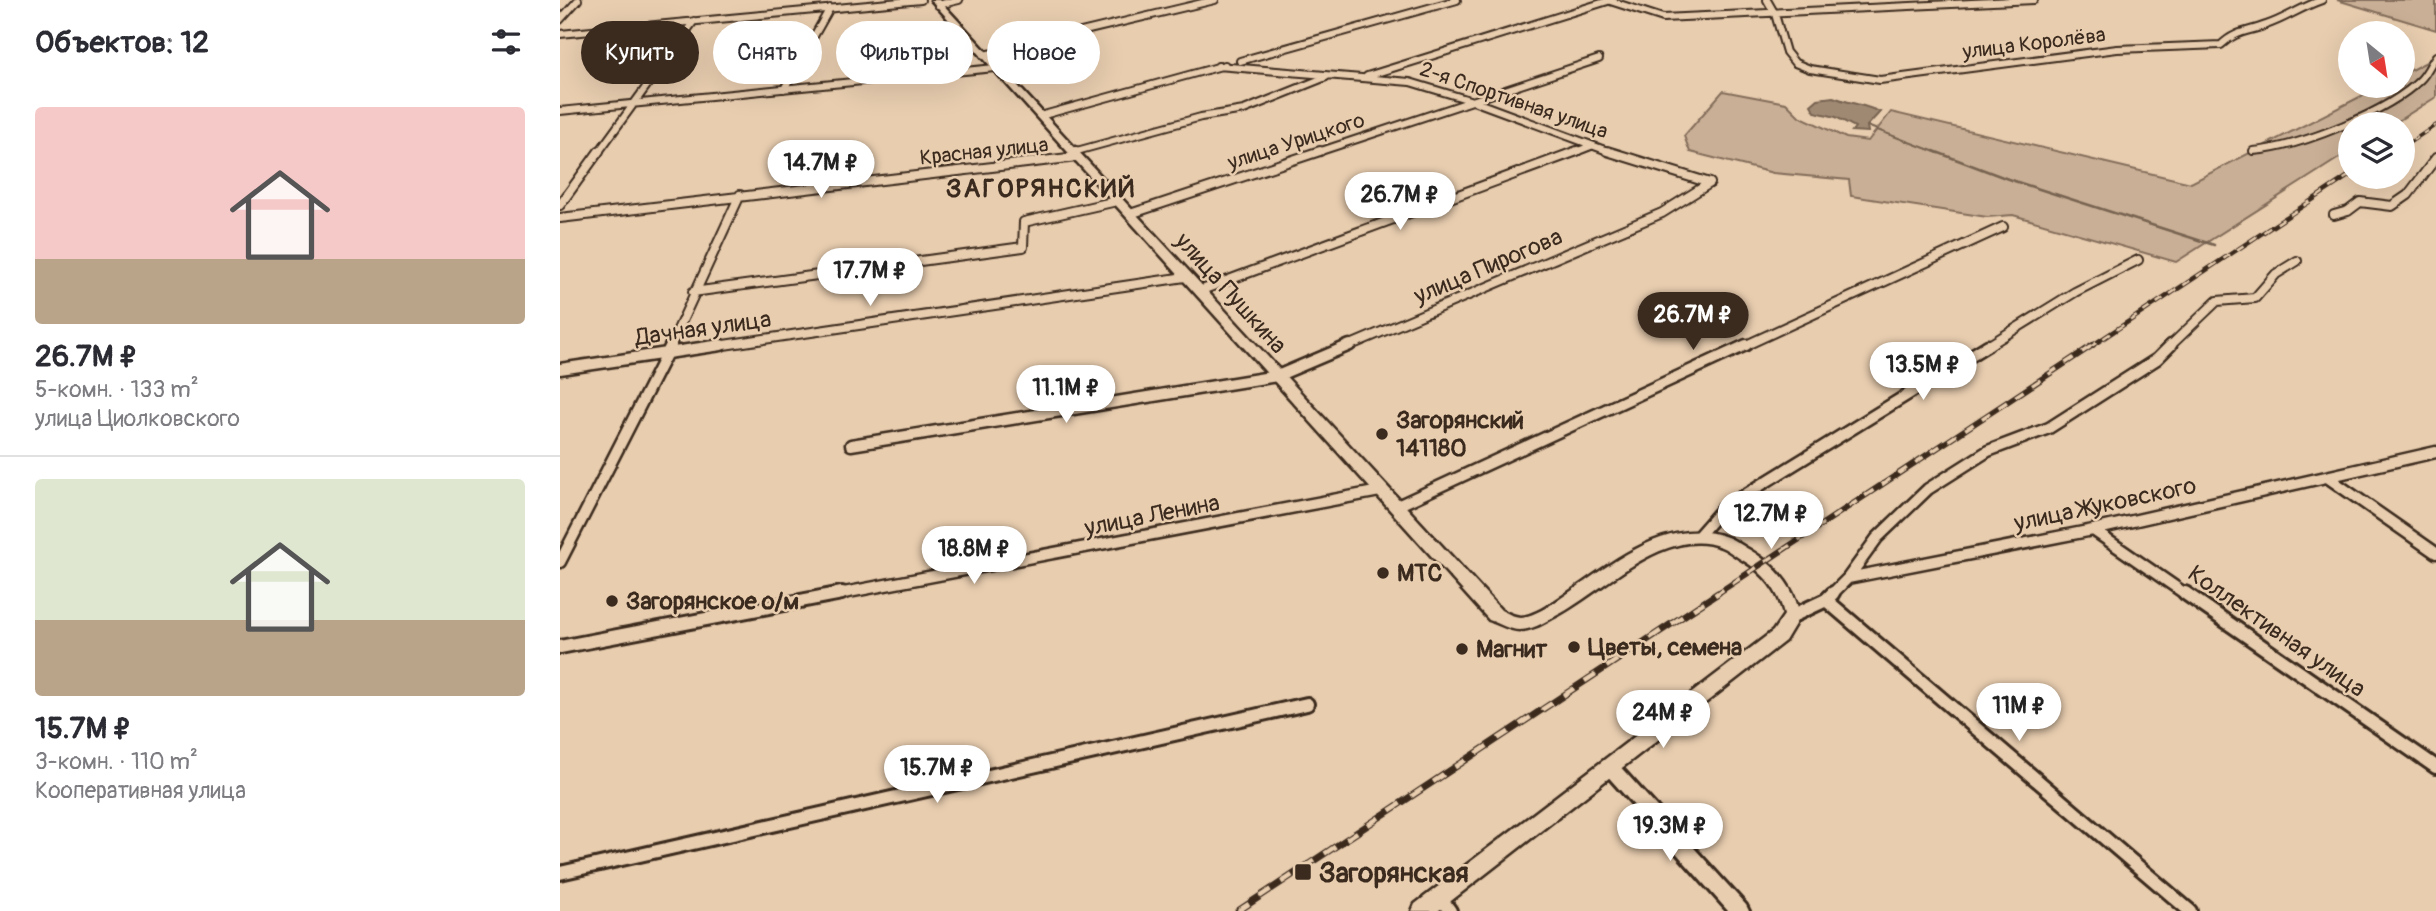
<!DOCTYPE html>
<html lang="ru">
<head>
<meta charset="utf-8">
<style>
  body { margin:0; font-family:Pangolin,sans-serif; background:#f7f7f7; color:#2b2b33; height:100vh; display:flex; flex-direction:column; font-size:26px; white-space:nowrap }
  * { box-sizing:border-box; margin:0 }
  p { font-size:23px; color:#7c7c81 }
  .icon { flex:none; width:38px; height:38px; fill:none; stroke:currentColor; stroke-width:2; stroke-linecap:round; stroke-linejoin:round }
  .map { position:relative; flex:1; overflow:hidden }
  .side { display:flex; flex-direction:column; background:#fff; width:560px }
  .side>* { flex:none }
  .top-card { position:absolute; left:21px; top:21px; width:665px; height:63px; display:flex; gap:14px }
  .needle { width:46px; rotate:150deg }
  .fabs { position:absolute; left:1778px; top:21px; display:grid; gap:14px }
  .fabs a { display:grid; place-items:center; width:77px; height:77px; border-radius:50%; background:#fff; box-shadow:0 7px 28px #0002; font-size:35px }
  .price { position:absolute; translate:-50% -60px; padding:0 16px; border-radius:24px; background:#fff; color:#222; font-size:23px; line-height:46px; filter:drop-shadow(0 2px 4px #0008) }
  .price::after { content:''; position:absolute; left:50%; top:42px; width:21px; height:16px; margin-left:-10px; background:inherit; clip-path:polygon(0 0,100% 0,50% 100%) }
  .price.current { background:#3b2a1e; color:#fff }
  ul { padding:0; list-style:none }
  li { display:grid; align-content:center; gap:14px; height:371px; padding:0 35px }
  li+li { border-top:2px solid #e1e1e2 }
  li span { display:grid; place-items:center; height:217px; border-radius:7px; color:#555 }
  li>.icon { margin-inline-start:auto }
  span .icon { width:126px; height:126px; fill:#fffc; stroke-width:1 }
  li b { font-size:30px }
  h2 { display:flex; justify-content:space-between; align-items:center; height:84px; padding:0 35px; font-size:30px }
  .chip { padding:0 24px; border-radius:32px; background:#fff; box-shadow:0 7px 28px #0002; font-size:24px; line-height:63px }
  .chip.current { background:#3b2a1e; color:#fff }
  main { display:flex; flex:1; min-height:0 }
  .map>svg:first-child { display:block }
  .green { fill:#c9af95; stroke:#826c5a; stroke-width:2 }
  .water { fill:#9f8973; stroke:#776351; stroke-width:2 }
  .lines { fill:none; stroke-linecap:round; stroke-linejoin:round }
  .stream-far1 { stroke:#776351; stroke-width:2 }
  .stream { stroke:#776351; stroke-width:2.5 }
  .minor-far3-casing { stroke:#3b2a1e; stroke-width:10 }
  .minor-far2-casing { stroke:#3b2a1e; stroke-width:12 }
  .minor-far1-casing { stroke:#3b2a1e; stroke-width:15 }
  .minor-casing { stroke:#3b2a1e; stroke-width:18 }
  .tertiary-casing { stroke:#3b2a1e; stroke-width:6 }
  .secondary-casing { stroke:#3b2a1e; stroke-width:5 }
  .minor-far3 { stroke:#e8cdaf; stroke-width:6 }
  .minor-far2 { stroke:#e8cdaf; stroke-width:8 }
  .minor-far1 { stroke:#e8cdaf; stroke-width:10 }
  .minor { stroke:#e8cdaf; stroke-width:12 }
  .tertiary { fill:#e8cdaf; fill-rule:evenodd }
  .secondary { fill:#e8cdaf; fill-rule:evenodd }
  .rail-far3-casing { stroke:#3b2a1e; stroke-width:3.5 }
  .rail-far2-casing { stroke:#3b2a1e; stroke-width:4.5 }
  .rail-far1-casing { stroke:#3b2a1e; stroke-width:6 }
  .rail-casing { stroke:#3b2a1e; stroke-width:7 }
  .rail-far3 { stroke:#e8cdaf; stroke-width:2; stroke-dasharray:6; stroke-linecap:butt }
  .rail-far2 { stroke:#e8cdaf; stroke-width:2.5; stroke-dasharray:8; stroke-linecap:butt }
  .rail-far1 { stroke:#e8cdaf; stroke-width:3.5; stroke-dasharray:10; stroke-linecap:butt }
  .rail { stroke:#e8cdaf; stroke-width:4.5; stroke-dasharray:13; stroke-linecap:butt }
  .poi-dot { fill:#3b2a1e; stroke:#e8cdaf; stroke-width:2.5 }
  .labels { text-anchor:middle; stroke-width:5; stroke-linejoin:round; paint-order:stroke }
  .far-street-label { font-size:21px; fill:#3b2a1e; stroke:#e8cdaf }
  .street-label { font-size:24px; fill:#3b2a1e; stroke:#e8cdaf }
  .poi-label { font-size:24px; font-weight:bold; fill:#3b2a1e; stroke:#e8cdaf; text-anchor:start }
  .far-district-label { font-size:26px; font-weight:bold; letter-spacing:2px; fill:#3b2a1e; stroke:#e8cdaf }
  .near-poi-label { font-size:28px; font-weight:bold; fill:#3b2a1e; stroke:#e8cdaf; text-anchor:start }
</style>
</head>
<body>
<main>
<section class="side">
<h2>Объектов: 12<svg class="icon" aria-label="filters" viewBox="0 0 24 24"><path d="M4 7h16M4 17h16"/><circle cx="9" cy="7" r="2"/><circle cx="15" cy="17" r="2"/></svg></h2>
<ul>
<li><span style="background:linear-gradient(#f6c9c9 70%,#b9a48a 0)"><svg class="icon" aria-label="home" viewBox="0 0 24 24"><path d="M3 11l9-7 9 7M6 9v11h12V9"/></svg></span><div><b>26.7M ₽</b><p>5-комн. · 133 m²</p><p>улица Циолковского</p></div></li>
<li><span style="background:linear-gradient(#dfe7d0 65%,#b9a48a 0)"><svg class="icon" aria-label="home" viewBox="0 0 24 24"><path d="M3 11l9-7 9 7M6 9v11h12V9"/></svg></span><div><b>15.7M ₽</b><p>3-комн. · 110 m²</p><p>Кооперативная улица</p></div></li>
</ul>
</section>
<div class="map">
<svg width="1876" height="911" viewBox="0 0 1876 911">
  <rect width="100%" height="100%" fill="#e8cdaf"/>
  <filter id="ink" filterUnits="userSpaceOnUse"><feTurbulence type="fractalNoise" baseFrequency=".0143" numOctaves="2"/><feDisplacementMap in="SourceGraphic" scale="14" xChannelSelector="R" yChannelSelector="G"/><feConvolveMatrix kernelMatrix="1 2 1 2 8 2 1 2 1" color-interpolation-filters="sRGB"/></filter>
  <g filter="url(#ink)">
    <path class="green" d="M 1777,0 L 1876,0 L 1876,30 Z
      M 1876,57 L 1876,97 L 1833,124 L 1790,124 L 1790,151 L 1616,262 L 1453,215 L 1427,217 L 1291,196 L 1289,180 L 1213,173 L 1130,152 L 1124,136 L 1163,91 L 1226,103 L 1239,116 L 1286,138 L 1308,141 L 1331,112 L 1631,183 L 1821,86 L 1843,86 L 1843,74 Z"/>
    <path class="water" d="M 1273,97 C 1289,103 1305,105 1320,112 L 1307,126 L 1308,132 L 1292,131 L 1295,127 L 1276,117 L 1255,112 L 1251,105 L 1258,99 Z"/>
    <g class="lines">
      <path class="stream-far1" d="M 1307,126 L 1378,153"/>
      <path class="stream" d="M 1374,151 L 1448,179 L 1654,245"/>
      <defs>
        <path id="minor-far3" d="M 1047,0 L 1103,18 L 1474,0
          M 1207,0 L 1215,14 L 1226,52 L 1235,63 L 1250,69 L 1320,80 L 1557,49 L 1661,45 C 1675,31 1688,32 1706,25 C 1725,19 1741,7 1762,0
          M 378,5 L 399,0
          M 0,20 L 18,0
          M 0,34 L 361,0
          M 424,55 L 655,0
          M 680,61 L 897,0
          M 658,66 L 850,82 L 913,101 L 1053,153
          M 807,76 L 1048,1
          M 224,89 L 270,8
          M 0,111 L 435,68
          M 480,116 L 665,65
          M 1693,151 C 1738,148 1830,111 1861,79 C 1867,73 1871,63 1876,56
          M 513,152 L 641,117 L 684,110 L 766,77
          M 38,153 L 134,21
          M 755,153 L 1039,59
          M 1013,153 L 1031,146"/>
        <path id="minor-far2" d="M 1047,151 L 1150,183
          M 513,152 L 516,151
          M 0,205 L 39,151
          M 570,214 L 760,151
          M 1774,215 L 1788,211 L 1800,202 L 1832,206 L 1848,195 L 1876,158
          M 0,218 L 517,157
          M 639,291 L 1017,151
          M 133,292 L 463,247 L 464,222 L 557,201
          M 110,347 L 180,195
          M 150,347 L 625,277
          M 786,347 L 1102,213 L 1150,183
          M 1182,347 L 1443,227
          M 1426,347 L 1515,292 L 1578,260
          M 1609,347 L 1657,301 L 1695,298 L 1716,274 L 1737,261"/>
        <path id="minor-far1" d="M 0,369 L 161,345
          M 291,445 L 717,376 L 790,345
          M 1767,477 L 1876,553
          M 835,507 L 1186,345
          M 1533,530 L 1627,595
          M 1140,534 L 1162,509 L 1428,345
          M 0,562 L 111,345
          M 1288,578 L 1317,538 L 1368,489 L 1428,451 L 1489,428 L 1597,359 L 1611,345
          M 273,595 L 820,491
          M 1271,595 L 1288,578 L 1533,530 L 1876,452"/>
        <path id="minor" d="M 1625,593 L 1876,767
          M 1266,600 L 1630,911
          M 1232,616 L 1266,600 L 1273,593
          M 0,647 L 282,593
          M 0,873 L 747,704
          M 880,897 L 890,911"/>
        <path id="tertiary" d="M 1050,760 L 1056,762 L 1186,905 L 1189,911 L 1168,911 L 1044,772 L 1042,767 L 1044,762 Z"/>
        <path id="secondary" d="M 371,0 L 379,0 L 941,610 C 947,613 954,617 961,617 C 975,616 992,604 1004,596 C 1051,565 1107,515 1167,537 C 1175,540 1183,546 1190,550 C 1215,565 1235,587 1240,616 L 1225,641 L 878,911 L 852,911 L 855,904 L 1213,631 L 1224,615 C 1220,592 1204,573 1184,561 C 1176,557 1169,550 1161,547 C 1104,524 1041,594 994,617 C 983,623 972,630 959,630 C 950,630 938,623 929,620 Z"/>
      </defs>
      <use href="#minor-far3" class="minor-far3-casing"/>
      <use href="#minor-far2" class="minor-far2-casing"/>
      <use href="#minor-far1" class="minor-far1-casing"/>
      <use href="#minor" class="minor-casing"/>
      <use href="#tertiary" class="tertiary-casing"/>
      <use href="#secondary" class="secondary-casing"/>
      <use href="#minor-far3" class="minor-far3"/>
      <use href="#minor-far2" class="minor-far2"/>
      <use href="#minor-far1" class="minor-far1"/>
      <use href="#minor" class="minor"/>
      <use href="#tertiary" class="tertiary"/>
      <use href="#secondary" class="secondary"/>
      <defs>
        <path id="rail-far3" d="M 1843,147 L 1876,125"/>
        <path id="rail-far2" d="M 1530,347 L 1790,175"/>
        <path id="rail-far1" d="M 1155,595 L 1533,345"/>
        <path id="rail" d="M 678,911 L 1158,593"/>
      </defs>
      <use href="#rail-far3" class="rail-far3-casing"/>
      <use href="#rail-far2" class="rail-far2-casing"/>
      <use href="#rail-far1" class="rail-far1-casing"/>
      <use href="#rail" class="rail-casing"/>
      <use href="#rail-far3" class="rail-far3"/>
      <use href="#rail-far2" class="rail-far2"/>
      <use href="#rail-far1" class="rail-far1"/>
      <use href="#rail" class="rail"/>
    </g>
  </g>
  <g class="poi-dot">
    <circle cx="822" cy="434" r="7"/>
    <circle cx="823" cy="573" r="7"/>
    <circle cx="52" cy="601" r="7"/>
    <circle cx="1014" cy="647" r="7"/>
    <circle cx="902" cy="649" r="7"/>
    <rect x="734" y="863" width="18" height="18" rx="3.5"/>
  </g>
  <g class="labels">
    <g class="far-street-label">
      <text transform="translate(1474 43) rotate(-7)" y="7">улица Королёва</text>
      <text transform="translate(954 100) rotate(19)" y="7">2-я Спортивная улица</text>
      <text transform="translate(736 141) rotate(-18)" y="7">улица Урицкого</text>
      <text transform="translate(424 151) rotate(-6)" y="7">Красная улица</text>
    </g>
    <g class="street-label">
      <text transform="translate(928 266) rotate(-23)" y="8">улица Пирогова</text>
      <text transform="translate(671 293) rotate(48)" y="8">улица Пушкина</text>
      <text transform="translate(143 328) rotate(-8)" y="8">Дачная улица</text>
      <text transform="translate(1545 504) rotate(-12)" y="8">улица Жуковского</text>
      <text transform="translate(592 515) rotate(-11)" y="8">улица Ленина</text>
      <text transform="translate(1717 631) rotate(35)" y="8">Коллективная улица</text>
    </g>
    <g class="poi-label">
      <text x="836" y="428">Загорянский<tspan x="836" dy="28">141180</tspan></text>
      <text x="837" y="581">МТС</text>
      <text x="66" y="609">Загорянское о/м</text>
      <text x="1028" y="655">Цветы, семена</text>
      <text x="916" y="657">Магнит</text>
    </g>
    <g class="far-district-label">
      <text x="481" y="197">ЗАГОРЯНСКИЙ</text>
    </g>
    <g class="near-poi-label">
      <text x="759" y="882">Загорянская</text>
    </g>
  </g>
</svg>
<div class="fabs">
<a><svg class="needle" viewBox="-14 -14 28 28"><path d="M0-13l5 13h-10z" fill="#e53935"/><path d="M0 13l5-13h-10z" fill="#7c7c81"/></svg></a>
<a><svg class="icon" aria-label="layers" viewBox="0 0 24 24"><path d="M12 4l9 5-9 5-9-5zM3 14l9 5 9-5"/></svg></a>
</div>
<b class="price" style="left:261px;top:200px">14.7M ₽</b>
<b class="price" style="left:840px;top:232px">26.7M ₽</b>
<b class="price" style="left:310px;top:308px">17.7M ₽</b>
<b class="price current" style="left:1133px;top:352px">26.7M ₽</b>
<b class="price" style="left:1363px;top:402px">13.5M ₽</b>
<b class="price" style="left:506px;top:425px">11.1M ₽</b>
<b class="price" style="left:1211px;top:551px">12.7M ₽</b>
<b class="price" style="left:414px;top:586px">18.8M ₽</b>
<b class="price" style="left:1459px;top:743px">11M ₽</b>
<b class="price" style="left:1103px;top:750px">24M ₽</b>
<b class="price" style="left:377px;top:805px">15.7M ₽</b>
<b class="price" style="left:1110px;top:863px">19.3M ₽</b>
<div class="top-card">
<a class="chip current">Купить</a>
<a class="chip">Снять</a>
<a class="chip">Фильтры</a>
<a class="chip">Новое</a>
</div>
</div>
</main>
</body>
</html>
